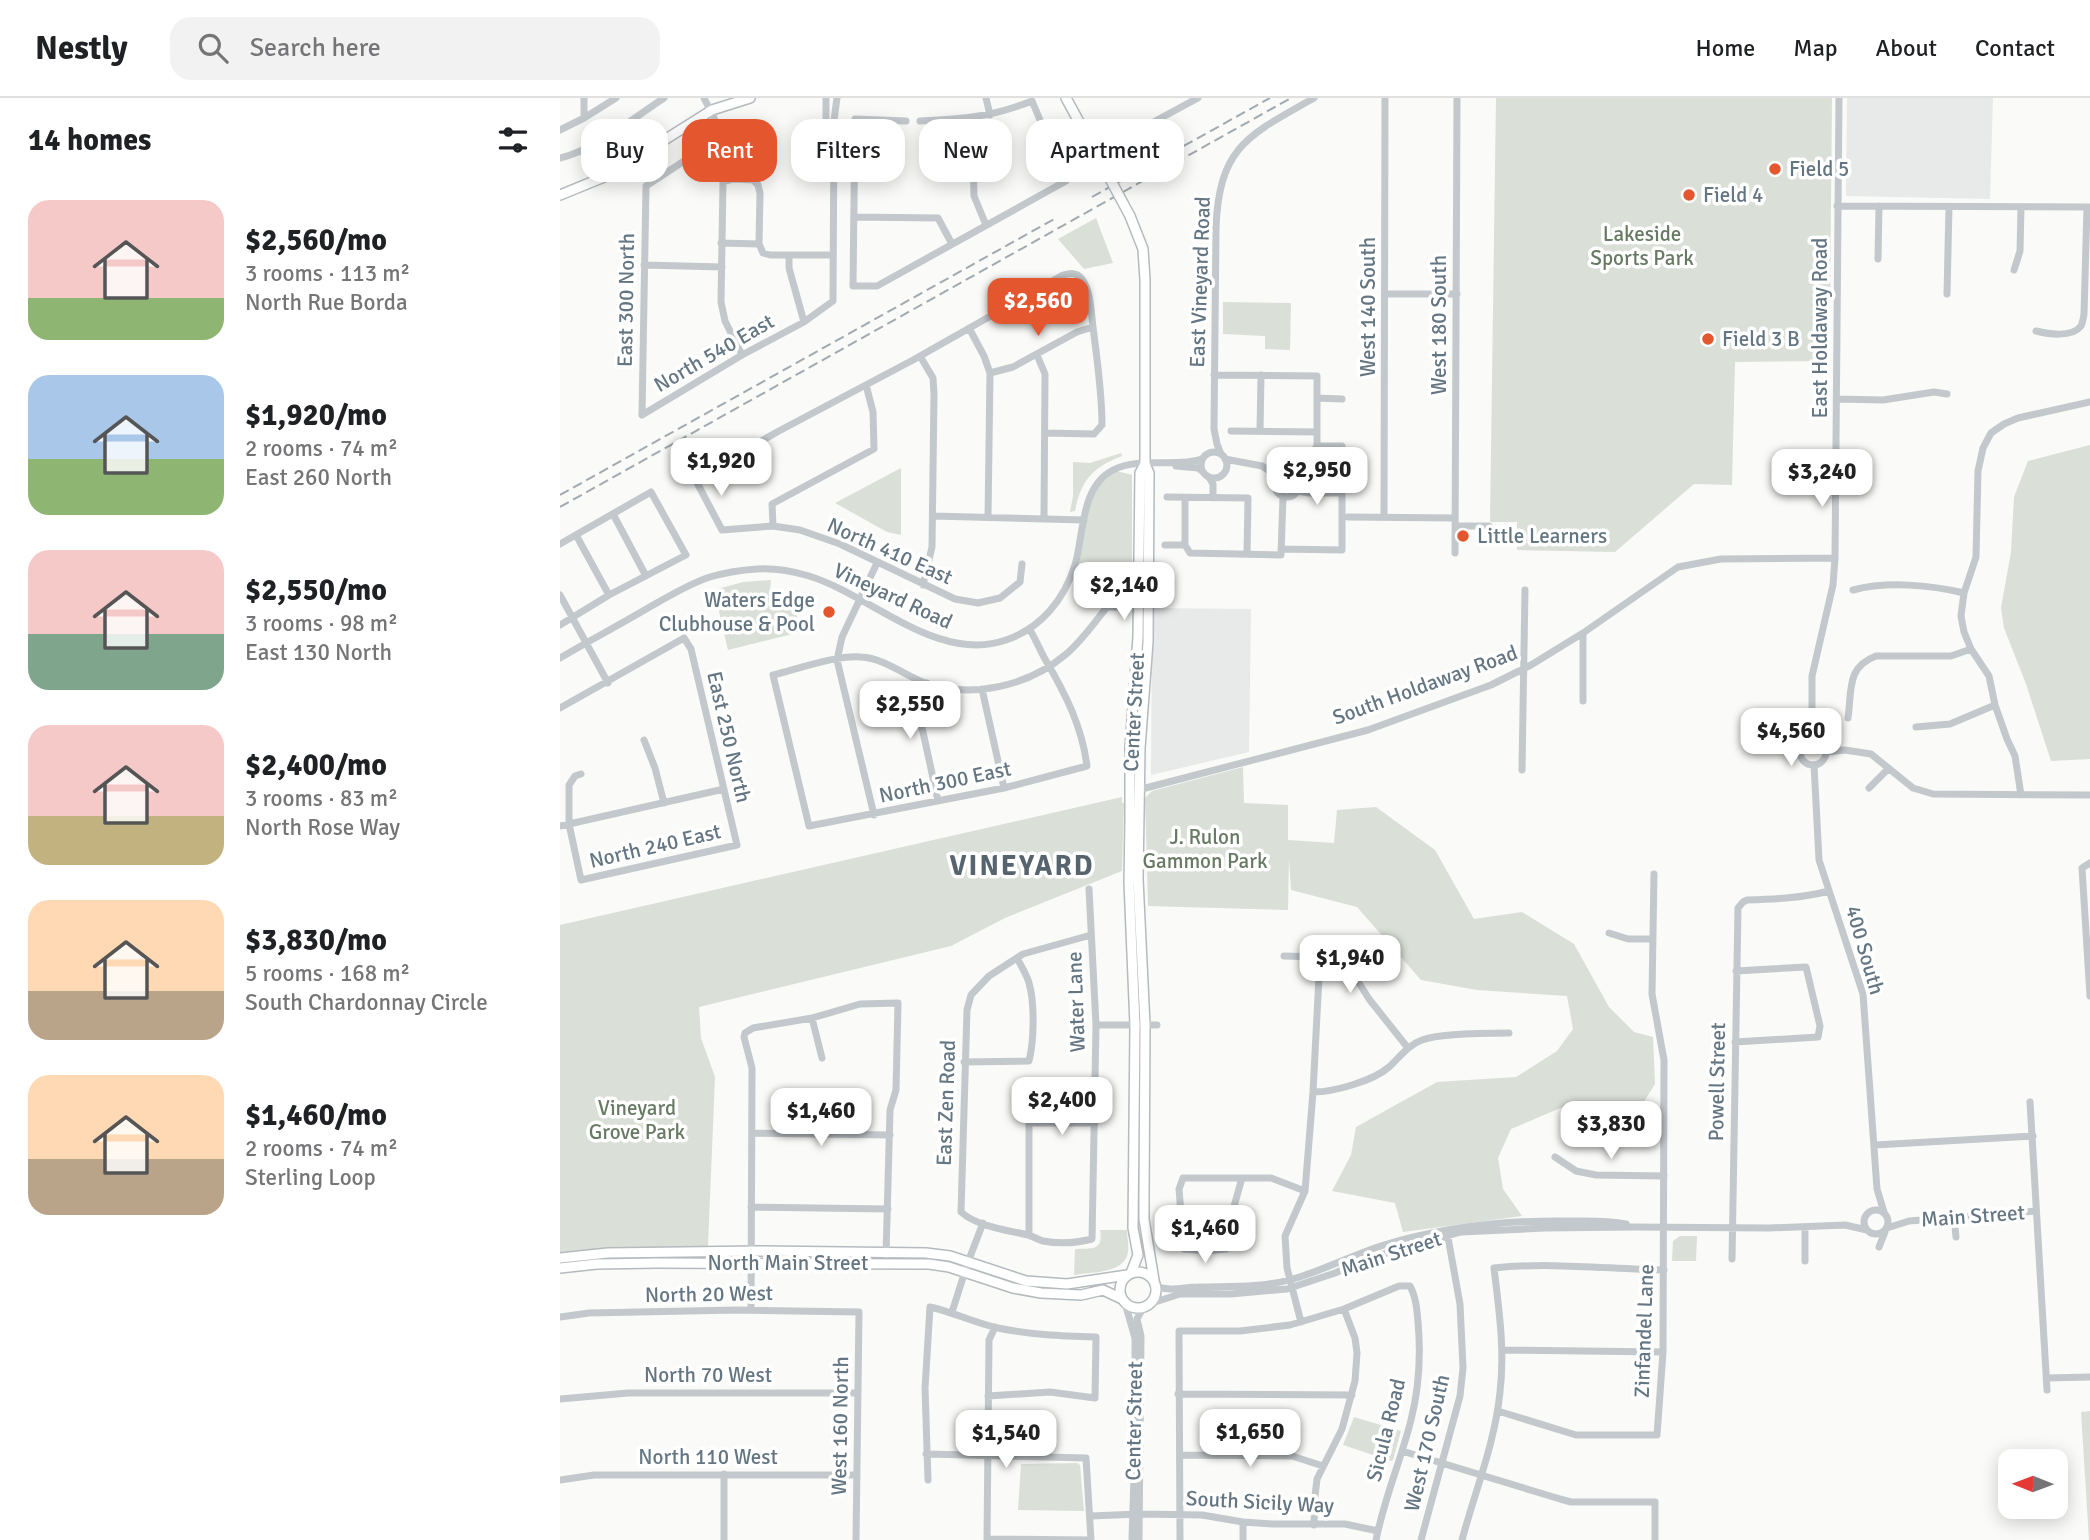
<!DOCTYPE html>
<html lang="en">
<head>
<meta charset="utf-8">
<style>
  body { margin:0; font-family:Signika,sans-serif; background:#f2f2f2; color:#202124; height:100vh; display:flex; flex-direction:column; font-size:26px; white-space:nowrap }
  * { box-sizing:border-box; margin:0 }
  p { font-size:23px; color:#757577 }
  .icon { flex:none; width:38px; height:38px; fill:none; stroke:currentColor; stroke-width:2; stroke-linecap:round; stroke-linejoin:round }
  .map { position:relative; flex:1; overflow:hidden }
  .details { display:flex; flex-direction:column; background:#fff; width:560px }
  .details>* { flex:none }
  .guide { position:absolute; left:21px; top:21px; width:665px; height:63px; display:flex; gap:14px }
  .needle { width:46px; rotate:271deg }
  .fabs { position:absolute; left:1438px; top:1351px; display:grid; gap:14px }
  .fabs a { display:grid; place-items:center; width:70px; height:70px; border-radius:14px; background:#fff; box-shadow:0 4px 18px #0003; font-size:35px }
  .price { position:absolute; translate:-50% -60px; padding:0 16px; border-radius:14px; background:#fff; color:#222; font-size:23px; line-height:46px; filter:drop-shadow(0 2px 4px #0008) }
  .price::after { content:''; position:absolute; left:50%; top:42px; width:21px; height:16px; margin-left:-10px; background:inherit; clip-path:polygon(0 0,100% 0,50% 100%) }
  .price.current { background:#e4572e; color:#fff }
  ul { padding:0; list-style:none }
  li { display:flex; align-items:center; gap:21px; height:175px; padding:0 28px }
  li span { display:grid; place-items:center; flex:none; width:196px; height:140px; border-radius:21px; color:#555 }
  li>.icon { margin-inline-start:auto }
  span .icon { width:84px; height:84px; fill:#fffc; stroke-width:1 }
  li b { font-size:30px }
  h2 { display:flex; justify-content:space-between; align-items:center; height:84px; padding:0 28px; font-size:30px }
  .chip { padding:0 24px; border-radius:21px; background:#fff; box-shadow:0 4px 18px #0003; font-size:24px; line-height:63px }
  .chip.current { background:#e4572e; color:#fff }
  header { display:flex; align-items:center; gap:42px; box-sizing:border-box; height:98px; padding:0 35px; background:#fff; border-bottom:2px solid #e0e0e0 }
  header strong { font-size:33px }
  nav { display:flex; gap:38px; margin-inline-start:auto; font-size:24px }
  .search { width:490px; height:63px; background:#f2f2f2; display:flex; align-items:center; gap:18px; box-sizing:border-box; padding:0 24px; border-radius:21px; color:#757577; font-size:26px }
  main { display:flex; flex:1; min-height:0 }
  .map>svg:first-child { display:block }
  .built { fill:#e8e9e9 }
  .green { fill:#dadfd7 }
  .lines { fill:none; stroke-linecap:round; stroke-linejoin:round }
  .major-casing { stroke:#b5babe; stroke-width:12 }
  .minor { stroke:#c3c8cc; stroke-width:7 }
  .major { stroke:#fff; stroke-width:9 }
  .rail { stroke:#a2aab0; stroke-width:2; stroke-dasharray:10 5; stroke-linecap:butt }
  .major-bridge-casing { stroke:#b5babe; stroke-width:12; stroke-linecap:butt }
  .major-bridge { stroke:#fff; stroke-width:9 }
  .poi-dot { fill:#e4572e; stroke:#fff; stroke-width:2.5 }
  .labels { text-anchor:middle; stroke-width:7; stroke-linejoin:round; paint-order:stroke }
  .poi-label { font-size:21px; fill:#657683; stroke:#fff; text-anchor:start }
  .park-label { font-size:21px; fill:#687a64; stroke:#fff }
  .street-label { font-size:21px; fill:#657683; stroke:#fff }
  .district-label { font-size:28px; font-weight:bold; letter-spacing:2px; fill:#57646e; stroke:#fff }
</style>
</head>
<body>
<header>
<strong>Nestly</strong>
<div class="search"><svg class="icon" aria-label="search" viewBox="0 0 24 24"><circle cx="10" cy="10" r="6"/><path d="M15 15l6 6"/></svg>Search here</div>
<nav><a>Home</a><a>Map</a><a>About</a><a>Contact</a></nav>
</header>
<main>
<section class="details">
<h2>14 homes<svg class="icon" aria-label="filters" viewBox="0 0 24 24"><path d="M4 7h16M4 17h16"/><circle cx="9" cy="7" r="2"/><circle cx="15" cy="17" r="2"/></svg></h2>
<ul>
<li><span style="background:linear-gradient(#f6c9c9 70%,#8fb573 0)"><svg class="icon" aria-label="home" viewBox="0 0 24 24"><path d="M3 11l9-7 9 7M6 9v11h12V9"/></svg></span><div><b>$2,560/mo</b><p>3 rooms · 113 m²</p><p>North Rue Borda</p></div></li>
<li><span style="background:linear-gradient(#a9c7e8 60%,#8fb573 0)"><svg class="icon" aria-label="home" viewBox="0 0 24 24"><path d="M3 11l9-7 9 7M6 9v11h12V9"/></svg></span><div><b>$1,920/mo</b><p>2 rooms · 74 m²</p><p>East 260 North</p></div></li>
<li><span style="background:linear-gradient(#f6c9c9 60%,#7fa58c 0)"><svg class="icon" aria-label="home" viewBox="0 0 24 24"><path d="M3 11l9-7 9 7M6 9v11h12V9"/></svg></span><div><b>$2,550/mo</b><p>3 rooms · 98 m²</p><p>East 130 North</p></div></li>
<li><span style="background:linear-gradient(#f6c9c9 65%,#c2b280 0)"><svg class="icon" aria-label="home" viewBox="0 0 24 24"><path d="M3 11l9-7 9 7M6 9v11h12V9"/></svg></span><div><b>$2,400/mo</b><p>3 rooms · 83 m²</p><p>North Rose Way</p></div></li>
<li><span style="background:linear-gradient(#ffd9b3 65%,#b9a48a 0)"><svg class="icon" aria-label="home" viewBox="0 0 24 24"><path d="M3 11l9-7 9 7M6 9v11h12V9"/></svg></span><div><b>$3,830/mo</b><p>5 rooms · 168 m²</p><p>South Chardonnay Circle</p></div></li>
<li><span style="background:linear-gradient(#ffd9b3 60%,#b9a48a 0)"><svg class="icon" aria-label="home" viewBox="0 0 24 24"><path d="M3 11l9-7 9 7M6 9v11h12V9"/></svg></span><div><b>$1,460/mo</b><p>2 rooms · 74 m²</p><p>Sterling Loop</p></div></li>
</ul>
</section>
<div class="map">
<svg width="1530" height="1442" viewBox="0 0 1530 1442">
  <rect width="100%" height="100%" fill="#fafaf8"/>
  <path class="built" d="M 1287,0 L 1433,0 L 1430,101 L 1286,98 Z
    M 592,510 L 691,511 L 689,654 L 591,677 Z"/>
  <path class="green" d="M 936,0 L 1272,0 L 1270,212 L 1267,221 L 1268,263 L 1175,264 L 1172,387 L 1134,386 L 1055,454 L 957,452 L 957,424 L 930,424 Z
    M 536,120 L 553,165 L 524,171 L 498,141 Z
    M 663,204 L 731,205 L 730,252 L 705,251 L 705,238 L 663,236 Z
    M 1530,347 L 1530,661 L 1491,663 L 1466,586 L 1444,530 L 1441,510 L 1451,454 L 1454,399 L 1468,363 Z
    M 561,355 L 562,358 C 533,369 521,382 515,413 L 510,414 L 513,398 L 513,364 L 530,365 Z
    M 341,370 L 341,437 L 327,434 L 275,405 Z
    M 553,372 L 572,377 L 572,465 L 516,465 L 533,393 Z
    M 211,482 L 209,503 L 238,511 L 237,520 L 241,534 L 168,552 L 154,492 L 183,484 Z
    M 683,669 L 684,705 L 728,707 L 728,742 L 774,745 L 777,712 L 816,709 L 875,752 L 914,821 L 962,814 L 1014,846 L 1049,909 L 1074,934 L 1093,939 L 1095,986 L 1063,1038 L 1047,1038 L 1010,1006 L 951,1031 L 938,1060 L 943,1091 L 962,1118 L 843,1134 L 835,1105 L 772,1093 L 791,1057 L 796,1029 L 877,984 L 956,979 L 997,953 L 1013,931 L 1007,898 L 917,892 L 861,882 L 797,809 L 731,792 L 729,760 L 728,812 L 588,808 L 585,700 L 592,693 Z
    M 562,699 L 562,705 L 564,705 L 562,773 L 445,820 L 391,848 L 139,909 L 141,940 L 155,979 L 148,1148 L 117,1152 L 0,1156 L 0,827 Z
    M 540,1132 L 567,1132 C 567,1139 569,1147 568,1154 C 565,1176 530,1174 514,1177 L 515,1151 C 530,1150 544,1154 540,1132 Z
    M 1120,1138 L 1137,1138 L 1136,1163 L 1112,1163 L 1113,1143 Z
    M 1530,1313 L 1530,1442 L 1529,1442 L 1521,1314 Z
    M 794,1319 L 841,1333 L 833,1362 L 831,1363 L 783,1347 Z
    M 517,1365 L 520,1367 L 524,1413 L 458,1412 L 461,1366 Z"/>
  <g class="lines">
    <defs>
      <path id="major" d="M 506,0 L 535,53
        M 0,97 L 49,77 L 152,12 L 190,0
        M 570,118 L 583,151 L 585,182 L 585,366 L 580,375 L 578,539 L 570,650 L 570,721 L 569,784 L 575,927 L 573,1130 L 578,1157 L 571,1175
        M 585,366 L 589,375 L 588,544 L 580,650 L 578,781 L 585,927 L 584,1099 L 584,1121 L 594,1182
        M 0,1160 L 48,1155 L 198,1153 L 366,1155 L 390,1158 L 466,1183 L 507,1186 L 567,1177
        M 0,1170 L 37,1166 L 96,1165 L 369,1166 L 389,1169 L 453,1190 L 481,1195 L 521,1197 L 543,1192 L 562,1201
        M560 1192a18 18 0 1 1 36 0a18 18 0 1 1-36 0Z"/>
    </defs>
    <use href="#major" class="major-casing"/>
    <path class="minor" d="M 144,0 L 159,30
      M 266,0 L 266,22
      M 426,0 L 430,17
      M 24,20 L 24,0
      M 412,20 L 414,98 L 426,127
      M 346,23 L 295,21 L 293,188 L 317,188 L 506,83 L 472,3 C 431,19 404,21 360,23
      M 588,27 L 638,0
      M156 37a10 10 0 1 1 20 0a10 10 0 1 1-20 0Z
      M 0,32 L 24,20 L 56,0
      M 167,47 L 173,81
      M 0,60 C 33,53 75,19 104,0
      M 1277,108 L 1530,109
      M 294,119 L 378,120 L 392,146
      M 161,145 L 199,146 L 203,155 L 210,157 L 273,157
      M 229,157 L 229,170 L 244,224
      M 1318,161 L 1319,108
      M 84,167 L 162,169
      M 1454,172 L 1460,153 L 1461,109
      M 826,196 L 897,196
      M 1387,196 L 1389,109
      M 409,230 L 424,258 L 430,275 L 428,419
      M 1476,233 C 1488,236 1512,240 1521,228 C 1522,227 1524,217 1524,216 L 1527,109
      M 182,257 L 165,223 L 161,204 L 163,84 L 173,81 L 193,82 L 198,87 L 200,95 L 199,146
      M 477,257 L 485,276 L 484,420
      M 360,258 L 373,280 L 374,296 L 372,449 L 363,487
      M 430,275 L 453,269 L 517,234 L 533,229
      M 654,277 L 757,278 L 757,348 L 735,378
      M 757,300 L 782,301
      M 1277,301 L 1323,302 L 1374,294 L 1387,296
      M 82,317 L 182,257 L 244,224 L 273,203 L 274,22 L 277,0
      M 82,317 L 86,88 L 150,46 L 159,44
      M 671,333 L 757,334
      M 700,333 L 701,277
      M641 367a13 13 0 1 1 26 0a13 13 0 1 1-26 0Z
      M 661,356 L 657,346 L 654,331 L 656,130 C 659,48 689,37 754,0
      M 665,361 L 702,368 L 718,379
      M 616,368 L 638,370 L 642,373
      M715 387a12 12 0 1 1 24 0a12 12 0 1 1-24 0Z
      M 649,379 L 653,386 L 653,400
      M 737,393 L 749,395 L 782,395
      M 607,399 L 688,400 L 687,456
      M 625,400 L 625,447 L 630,455 L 721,457 L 723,398
      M 53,416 L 86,478
      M 373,418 L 524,422
      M 788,419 L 895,420
      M 824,419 L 825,0
      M 213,428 L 212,406 L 314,351 L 313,314 L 306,287
      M 896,428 L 929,428
      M 16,437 L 49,497
      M 0,446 L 91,394 L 126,457 L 49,497 L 0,527
      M 605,447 L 625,447
      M 721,451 L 782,452 L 782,348 L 757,348
      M 895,455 L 897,0
      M 462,466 L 460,484 L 440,500 L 418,505 L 395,501 L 280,446 L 240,432 L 213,428 L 162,432 L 135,381 L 217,334 L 353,262 L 503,177 C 510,175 517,174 522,181 C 531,194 531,214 533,229 C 537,262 542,294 542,327 L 534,336 L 485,335
      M 1293,492 C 1327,483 1371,487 1404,495
      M 0,497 L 48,585
      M 470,532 C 476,542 480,552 485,561 C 505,595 522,628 527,668 L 444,690 L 249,728 L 213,577 C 238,571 276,557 301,559 C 324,560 344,577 365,585 C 412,601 468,588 505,557 C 521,544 534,525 547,509 L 557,509
      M 0,560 C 29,543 59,527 88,510 C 108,499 128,486 150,479 C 164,475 182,472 197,471 C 215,470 232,473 249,478 C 311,497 378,566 446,542 C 481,530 504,502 515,467 C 524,437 520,389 553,372 C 581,358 614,370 642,361
      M 367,585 L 361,598 L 358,611 L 378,703
      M 422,591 L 444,690
      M 1023,603 L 1023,535
      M 0,610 L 124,540 L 131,551 L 177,747 L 21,782 L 9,726 L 9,687 L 15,678 L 21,676
      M 1288,620 C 1292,593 1286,569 1316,558 L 1391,558 L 1411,551
      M 1356,629 L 1390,626 L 1435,607
      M 1252,641 L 1252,578 L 1273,487 L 1275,460 L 1279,0
      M1240 654a13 13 0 1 1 26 0a13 13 0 1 1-26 0Z
      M 84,642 L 95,670 L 104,705
      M 1266,654 L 1285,652 L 1311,656 L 1353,690 L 1373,696 L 1530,697
      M 1254,667 L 1259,762 L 1303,896 L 1317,1091 L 1324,1114
      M 962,672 L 965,492
      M 1309,690 L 1328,671
      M 578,692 L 808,632 L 931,587 L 971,567 L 1023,535 L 1118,469 L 1161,461 L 1275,460
      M 1461,697 L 1455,658 L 1447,641 L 1435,607 L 1429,578 L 1411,551 L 1404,534 L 1401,518 L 1404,495 L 1416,459 L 1418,373 L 1423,350 L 1431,335 L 1444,326 L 1458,320 L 1530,304
      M 314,717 L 277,562 L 282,539 L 317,465
      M 0,728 L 164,691
      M 1530,765 L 1522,770 L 1530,898
      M 529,791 L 536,927 L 532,1141 C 516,1145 499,1146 483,1143 C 478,1142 473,1138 468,1137 C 447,1132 418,1129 401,1114 L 407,912 L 411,897 L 429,878 L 463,856 L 531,837
      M 1049,835 L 1068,841 L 1093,841
      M 724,858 L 760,859 L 775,862 L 791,872 L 809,901 L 848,950
      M 252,920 L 262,960
      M 536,927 L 597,927
      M 1175,944 L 1258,939 L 1260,928 L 1246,869 L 1176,873
      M 404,964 L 469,963 C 474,943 475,906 469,885 C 467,877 461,868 457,860
      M 753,994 C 774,994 813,983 829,969 C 840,959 848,947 862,942 C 881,935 928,935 949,935
      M 1470,1004 L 1487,1292
      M 192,1035 L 330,1037
      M 1315,1047 L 1473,1038
      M 995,1059 L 1016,1073 L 1036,1077 L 1104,1078
      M 682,1080 L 671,1119 L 666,1151 L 647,1153 L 624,1151 L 619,1091 L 623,1080 L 711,1080 L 745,1093
      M 191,1109 L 328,1111
      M1304 1124a12 12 0 1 1 24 0a12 12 0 1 1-24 0Z
      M 1394,1119 L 1396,1139
      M 1327,1130 L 1349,1123 L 1476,1113
      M 469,1137 L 469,1025 L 535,1025
      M 1319,1149 L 1325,1134
      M 1172,1161 L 1178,810 L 1183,804 L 1187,802 C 1215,801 1242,800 1269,793
      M 1245,1163 L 1245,1129
      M 596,1188 C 610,1194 624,1189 638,1189 C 668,1188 700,1190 729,1182 C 761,1174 791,1157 824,1147 C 884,1129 945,1122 1008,1123 C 1028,1123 1047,1122 1066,1126
      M 565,1205 L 575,1240 L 575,1344 L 572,1442
      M 592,1205 L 620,1196 L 671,1196 L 727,1191 L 775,1175 L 809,1160 L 901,1134 L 985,1130 L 1074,1129 L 1209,1130 L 1285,1127 L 1307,1132
      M 191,1212 L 192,970 L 184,939 L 185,935 L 193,930 L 252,920 L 300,906 L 338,905 L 336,992 L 330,1012 L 326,1157
      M 392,1214 L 408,1164 L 423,1125
      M 0,1219 L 29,1215 L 177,1212 L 299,1214 L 296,1442
      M 741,1224 L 727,1170 L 725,1138 L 745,1093 L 753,994 L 760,859
      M 943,1252 L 1103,1254
      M 1487,1280 L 1530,1279
      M 618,1296 L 792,1297
      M 0,1301 L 68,1295 L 297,1295
      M 938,1313 L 1016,1337 L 1097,1337 L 1103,1254 L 1104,962 L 1092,896 L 1094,776
      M 842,1353 L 1000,1401 L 1011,1404 L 1095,1404 L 1095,1442
      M 366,1356 L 526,1360 L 531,1442 L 427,1441 L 429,1242 L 435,1229
      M 620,1357 L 732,1358 L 763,1368
      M 0,1382 L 34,1377 L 296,1377
      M 368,1382 L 365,1290 L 370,1209 C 393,1214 415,1225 438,1230 C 471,1237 503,1238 536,1239 L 535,1300 L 490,1294 L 428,1298
      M 531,1418 L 579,1416 L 642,1417 L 683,1424 L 713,1426 L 785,1426 L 818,1433
      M 754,1427 L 755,1398 L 757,1381 L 782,1331 L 795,1283 L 797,1255 L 795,1240 L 784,1211
      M 164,1442 L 164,1376
      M 579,1442 L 581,1238 L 577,1221 L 583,1210
      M 620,1442 L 619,1233 L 680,1233 L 730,1227 L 784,1211 L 839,1188 L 850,1188 C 856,1199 857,1212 858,1224 C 861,1257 859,1290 851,1322 C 841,1362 824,1401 816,1442
      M 683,1442 L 683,1424
      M 861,1442 L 900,1298 L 903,1270 L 900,1206 L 887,1134
      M 902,1442 C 915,1393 935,1345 940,1294 C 945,1252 939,1212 934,1170 C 990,1164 1047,1171 1104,1172"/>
    <use href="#major" class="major"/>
    <path class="rail" d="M 532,99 L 710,0
      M 0,397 L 496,120
      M 0,409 L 731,0"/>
    <defs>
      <path id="major-bridge" d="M 535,53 L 570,118"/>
    </defs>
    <use href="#major-bridge" class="major-bridge-casing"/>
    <use href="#major-bridge" class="major-bridge"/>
  </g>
  <g class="poi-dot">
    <circle cx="1215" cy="71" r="7"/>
    <circle cx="1129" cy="97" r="7"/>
    <circle cx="1148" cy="241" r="7"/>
    <circle cx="903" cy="438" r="7"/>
    <circle cx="269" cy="514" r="7"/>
  </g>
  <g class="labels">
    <g class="poi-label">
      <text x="1229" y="78">Field 5</text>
      <text x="1143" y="104">Field 4</text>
      <text x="1162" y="248">Field 3 B</text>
      <text x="917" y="445">Little Learners</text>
      <text x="255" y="509" text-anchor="end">Waters Edge<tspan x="255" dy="24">Clubhouse &amp; Pool</tspan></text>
    </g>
    <g class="park-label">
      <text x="1082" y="143">Lakeside<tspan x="1082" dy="24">Sports Park</tspan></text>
      <text x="645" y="746">J. Rulon<tspan x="645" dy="24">Gammon Park</tspan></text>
      <text x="77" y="1017">Vineyard<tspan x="77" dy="24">Grove Park</tspan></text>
    </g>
    <g class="street-label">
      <text transform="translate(640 184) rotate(-88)" y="7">East Vineyard Road</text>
      <text transform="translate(66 202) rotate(-89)" y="7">East 300 North</text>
      <text transform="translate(808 209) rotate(-90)" y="7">West 140 South</text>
      <text transform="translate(879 227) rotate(-90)" y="7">West 180 South</text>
      <text transform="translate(1260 230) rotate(-90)" y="7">East Holdaway Road</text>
      <text transform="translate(154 255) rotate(-30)" y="7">North 540 East</text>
      <text transform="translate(330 453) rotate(24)" y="7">North 410 East</text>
      <text transform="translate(333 498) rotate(25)" y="7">Vineyard Road</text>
      <text transform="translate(865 587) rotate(-20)" y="7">South Holdaway Road</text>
      <text transform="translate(574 614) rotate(-87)" y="7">Center Street</text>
      <text transform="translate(169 639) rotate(77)" y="7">East 250 North</text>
      <text transform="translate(385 684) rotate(-12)" y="7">North 300 East</text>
      <text transform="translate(95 748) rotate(-13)" y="7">North 240 East</text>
      <text transform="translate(1305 852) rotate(74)" y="7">400 South</text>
      <text transform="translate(516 904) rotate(-92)" y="7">Water Lane</text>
      <text transform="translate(1157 984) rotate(-89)" y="7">Powell Street</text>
      <text transform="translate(386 1005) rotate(-88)" y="7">East Zen Road</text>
      <text transform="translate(1413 1118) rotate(-4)" y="7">Main Street</text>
      <text transform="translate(831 1156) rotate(-18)" y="7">Main Street</text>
      <text x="228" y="1172">North Main Street</text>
      <text transform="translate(149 1196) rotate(-1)" y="7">North 20 West</text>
      <text transform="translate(1084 1233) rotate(-88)" y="7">Zinfandel Lane</text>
      <text x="148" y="1284">North 70 West</text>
      <text transform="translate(574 1323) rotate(-89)" y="7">Center Street</text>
      <text transform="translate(280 1328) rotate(-89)" y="7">West 160 North</text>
      <text transform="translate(826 1332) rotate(-76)" y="7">Sicula Road</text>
      <text transform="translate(867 1345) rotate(-77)" y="7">West 170 South</text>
      <text x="148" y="1366">North 110 West</text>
      <text transform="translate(700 1404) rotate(3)" y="7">South Sicily Way</text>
    </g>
    <g class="district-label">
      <text x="462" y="777">VINEYARD</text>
    </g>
  </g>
</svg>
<div class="fabs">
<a><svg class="needle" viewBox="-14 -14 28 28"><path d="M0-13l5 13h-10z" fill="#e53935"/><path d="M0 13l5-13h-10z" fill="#757577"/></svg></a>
</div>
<b class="price current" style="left:478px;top:240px">$2,560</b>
<b class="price" style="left:161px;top:400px">$1,920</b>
<b class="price" style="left:757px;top:409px">$2,950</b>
<b class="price" style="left:1262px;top:411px">$3,240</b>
<b class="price" style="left:564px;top:524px">$2,140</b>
<b class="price" style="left:350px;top:643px">$2,550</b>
<b class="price" style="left:1231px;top:670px">$4,560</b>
<b class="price" style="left:790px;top:897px">$1,940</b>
<b class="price" style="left:502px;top:1039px">$2,400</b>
<b class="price" style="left:261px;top:1050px">$1,460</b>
<b class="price" style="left:1051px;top:1063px">$3,830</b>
<b class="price" style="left:645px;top:1167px">$1,460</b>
<b class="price" style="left:690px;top:1371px">$1,650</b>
<b class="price" style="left:446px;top:1372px">$1,540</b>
<div class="guide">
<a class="chip">Buy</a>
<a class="chip current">Rent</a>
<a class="chip">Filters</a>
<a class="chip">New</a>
<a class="chip">Apartment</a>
</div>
</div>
</main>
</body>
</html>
